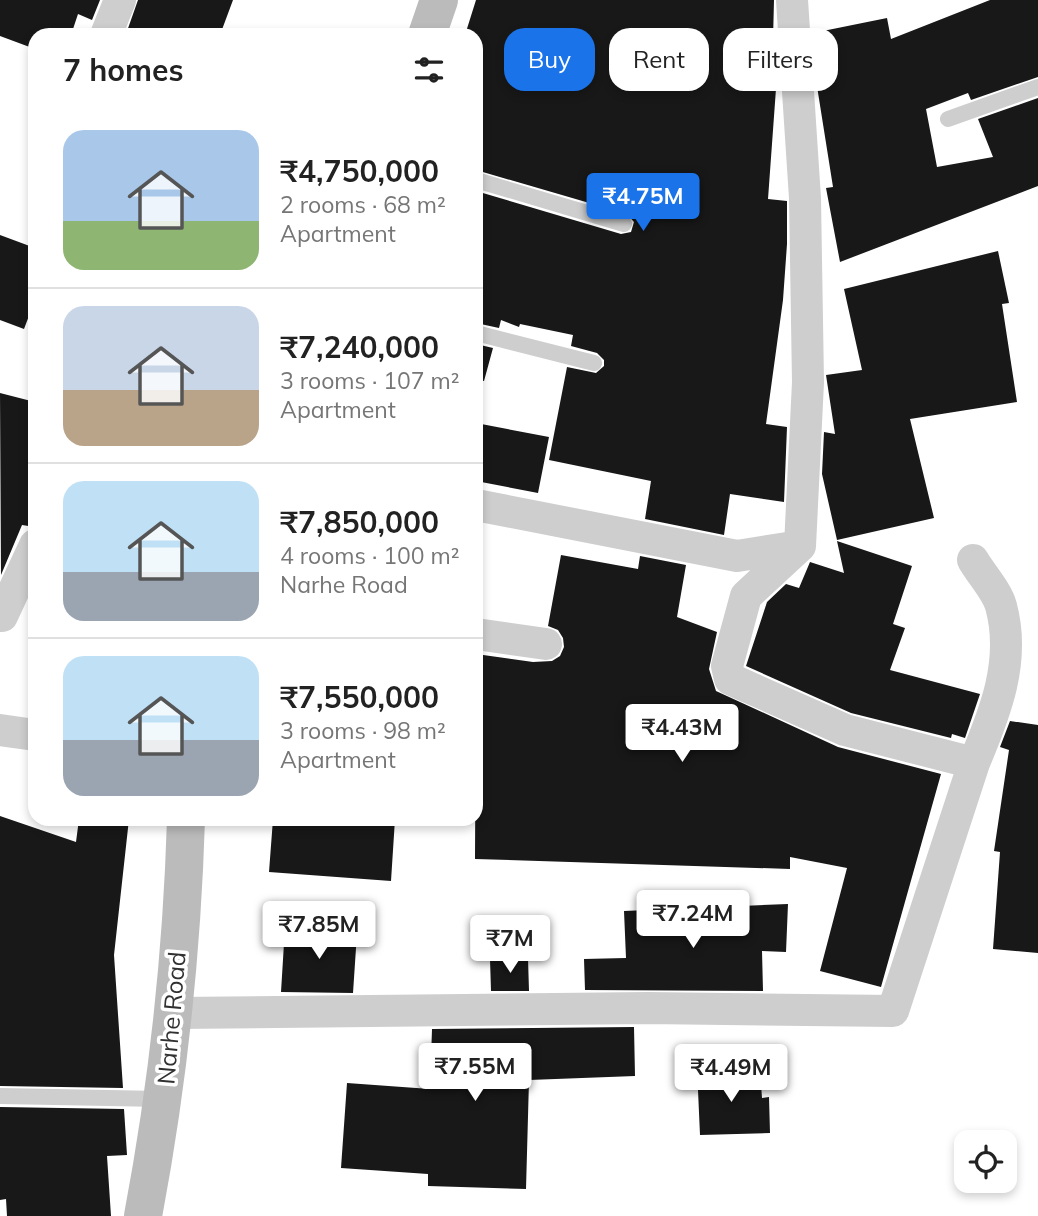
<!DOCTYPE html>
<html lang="en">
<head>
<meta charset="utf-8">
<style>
  body { margin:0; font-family:Mulish,sans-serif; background:#f6f6f6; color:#222; height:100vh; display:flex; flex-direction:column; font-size:26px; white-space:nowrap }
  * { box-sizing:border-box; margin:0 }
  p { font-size:23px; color:#767676 }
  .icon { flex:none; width:38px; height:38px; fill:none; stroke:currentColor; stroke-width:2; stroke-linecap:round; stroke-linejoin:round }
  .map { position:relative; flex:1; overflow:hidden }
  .details { position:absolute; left:28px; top:28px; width:455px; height:798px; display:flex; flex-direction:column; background:#fff; border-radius:21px; box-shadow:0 4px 10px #0003 }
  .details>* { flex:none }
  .banner { position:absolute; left:504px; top:28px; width:429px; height:63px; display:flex; gap:14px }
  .buttons { position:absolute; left:954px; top:1130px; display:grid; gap:14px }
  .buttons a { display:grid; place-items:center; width:63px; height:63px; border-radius:14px; background:#fff; box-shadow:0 4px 10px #0003; font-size:35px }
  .price { position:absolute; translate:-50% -60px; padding:0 16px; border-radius:7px; background:#fff; color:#222; font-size:23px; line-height:46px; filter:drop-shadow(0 2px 4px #0008) }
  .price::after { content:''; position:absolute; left:50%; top:42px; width:21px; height:16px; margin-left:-10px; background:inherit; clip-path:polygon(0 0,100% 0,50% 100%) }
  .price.on { background:#1a73e8; color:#fff }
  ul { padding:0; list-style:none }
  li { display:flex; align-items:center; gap:21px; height:175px; padding:0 35px }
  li+li { border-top:2px solid #e0e0e0 }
  li span { display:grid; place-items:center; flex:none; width:196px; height:140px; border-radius:21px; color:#555 }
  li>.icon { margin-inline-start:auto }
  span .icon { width:84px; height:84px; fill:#fffc; stroke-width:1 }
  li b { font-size:30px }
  h2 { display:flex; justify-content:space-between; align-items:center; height:84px; padding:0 35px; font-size:30px }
  .chip { padding:0 24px; border-radius:21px; background:#fff; box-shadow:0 4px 10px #0003; font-size:24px; line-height:63px }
  .chip.on { background:#1a73e8; color:#fff }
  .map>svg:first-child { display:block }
  .building { fill:#181818 }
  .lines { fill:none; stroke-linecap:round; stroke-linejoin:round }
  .lane { stroke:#cecece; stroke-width:16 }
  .street { stroke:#cecece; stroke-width:32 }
  .secondary { stroke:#bbb; stroke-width:38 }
  .labels { text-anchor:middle; stroke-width:7; stroke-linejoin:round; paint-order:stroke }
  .street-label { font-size:24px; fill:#313131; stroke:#fff }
</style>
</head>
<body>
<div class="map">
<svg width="1038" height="1216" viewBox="0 0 1038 1216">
  <rect width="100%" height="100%" fill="#fff"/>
  <path class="building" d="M 0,0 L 100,0 L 92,20 L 78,14 L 71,35 L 35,35 L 35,49 L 0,36 Z
    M 138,0 L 233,0 L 220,35 L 130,35 L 126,34 Z
    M 476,0 L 774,0 L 773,40 L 776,39 L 778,61 L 768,199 L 787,201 L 787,244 L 783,300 L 766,424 L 787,427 L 784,502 L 730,494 L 724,535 L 645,519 L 651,481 L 549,460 L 567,367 L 596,373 L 604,366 L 604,360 L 597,353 L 571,346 L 573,335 L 520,324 L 519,327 L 501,320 L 499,328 L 476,323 L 476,191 L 621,234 L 631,232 L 634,222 L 627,214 L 476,170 L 476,35 L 465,35 Z
    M 990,0 L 1038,0 L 1038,77 L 971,100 L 968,93 L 926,109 L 937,167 L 993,157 L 978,119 L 1038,98 L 1038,186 L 840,262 L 826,188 L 833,187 L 816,80 L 813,33 L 887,18 L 891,39 Z
    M 0,235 L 35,248 L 35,300 L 24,329 L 0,320 Z
    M 998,251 L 1009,303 L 1002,304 L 1017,402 L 910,419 L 934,518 L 837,540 L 822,474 L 824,432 L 835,434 L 826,375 L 862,370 L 844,289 Z
    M 476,344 L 493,348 L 484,381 L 476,380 Z
    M 0,393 L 35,402 L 35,527 L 22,525 L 1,575 Z
    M 476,423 L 549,437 L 538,493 L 476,481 Z
    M 837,541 L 912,566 L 893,624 L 905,628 L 890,670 L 980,694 L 965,738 L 952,734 L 951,738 L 851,713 L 746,666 L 767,602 L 786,584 L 799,588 L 810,562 L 844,573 Z
    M 561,555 L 638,569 L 640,556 L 686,565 L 677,617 L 717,632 L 709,669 L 716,691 L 838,747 L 941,774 L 881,987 L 820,971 L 847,868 L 790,857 L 790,869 L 475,859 L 476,654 L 533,662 L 552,661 L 560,656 L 564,647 L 563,638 L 558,630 L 548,626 Z
    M 1010,721 L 1038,725 L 1038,953 L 993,949 L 1000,852 L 994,851 L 1009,750 L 1000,747 Z
    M 0,816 L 76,842 L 79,819 L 129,819 L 114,955 L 123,1088 L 0,1086 Z
    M 273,819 L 395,819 L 391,881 L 269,872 Z
    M 788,904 L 786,952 L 762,951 L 763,991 L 585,990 L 584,959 L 626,958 L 624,911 Z
    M 285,927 L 357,933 L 353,993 L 281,992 Z
    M 528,958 L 529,991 L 491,991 L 490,959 Z
    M 634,1027 L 635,1076 L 529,1080 L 526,1189 L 428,1186 L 428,1174 L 341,1168 L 347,1083 L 430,1089 L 432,1029 Z
    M 722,1067 L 722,1073 L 740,1072 L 741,1084 L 761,1084 L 762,1098 L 769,1097 L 770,1133 L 700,1135 L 697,1068 Z
    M 0,1107 L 124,1109 L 127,1155 L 107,1156 L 111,1216 L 7,1216 L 6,1199 L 0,1200 Z"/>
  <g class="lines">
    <path class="lane" d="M 948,119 L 1038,87
      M 476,180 L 624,224
      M 476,333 L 594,363
      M 0,1096 L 162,1099"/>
    <path class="street" d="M 106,35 L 120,0
      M 476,505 L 737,556 L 800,546
      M 973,560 C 981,574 997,591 1001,606 C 1016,661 995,713 974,763
      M 2,616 L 35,545
      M 476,634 L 546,644
      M 0,730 L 35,735
      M 175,1013 L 648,1008 L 893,1011 L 974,763 L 845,730 L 730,679 L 727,666 L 746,596 L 800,546 L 808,382 L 805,198 L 792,0"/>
    <path class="secondary" d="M 427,35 L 439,0
      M 143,1216 C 168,1084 182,953 186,819"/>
  </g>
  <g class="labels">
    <g class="street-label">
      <text transform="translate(172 1018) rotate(-85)" y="8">Narhe Road</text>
    </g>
  </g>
</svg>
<div class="buttons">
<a><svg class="icon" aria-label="locate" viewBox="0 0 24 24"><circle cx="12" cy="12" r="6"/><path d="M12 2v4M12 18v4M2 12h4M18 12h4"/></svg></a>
</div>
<b class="price on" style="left:643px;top:233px">₹4.75M</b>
<b class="price" style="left:682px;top:764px">₹4.43M</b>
<b class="price" style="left:693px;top:950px">₹7.24M</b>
<b class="price" style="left:319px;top:961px">₹7.85M</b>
<b class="price" style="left:510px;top:975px">₹7M</b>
<b class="price" style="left:475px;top:1103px">₹7.55M</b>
<b class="price" style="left:731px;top:1104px">₹4.49M</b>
<div class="banner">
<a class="chip on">Buy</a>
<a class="chip">Rent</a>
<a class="chip">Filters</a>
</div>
<section class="details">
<h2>7 homes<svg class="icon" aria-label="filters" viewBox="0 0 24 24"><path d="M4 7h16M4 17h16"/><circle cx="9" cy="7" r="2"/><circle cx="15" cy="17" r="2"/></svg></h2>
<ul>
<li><span style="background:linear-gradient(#a9c7e8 65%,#8fb573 0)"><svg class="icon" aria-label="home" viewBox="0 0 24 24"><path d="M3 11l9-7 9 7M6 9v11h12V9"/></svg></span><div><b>₹4,750,000</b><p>2 rooms · 68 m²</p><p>Apartment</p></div></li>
<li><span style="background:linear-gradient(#c9d6e8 60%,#b9a48a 0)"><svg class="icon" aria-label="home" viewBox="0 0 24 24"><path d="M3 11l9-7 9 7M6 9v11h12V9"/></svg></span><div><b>₹7,240,000</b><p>3 rooms · 107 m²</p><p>Apartment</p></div></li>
<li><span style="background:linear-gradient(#bfe0f5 65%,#9aa5b1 0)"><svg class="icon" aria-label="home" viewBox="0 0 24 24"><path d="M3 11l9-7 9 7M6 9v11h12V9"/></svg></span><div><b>₹7,850,000</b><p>4 rooms · 100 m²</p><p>Narhe Road</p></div></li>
<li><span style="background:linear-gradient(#bfe0f5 60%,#9aa5b1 0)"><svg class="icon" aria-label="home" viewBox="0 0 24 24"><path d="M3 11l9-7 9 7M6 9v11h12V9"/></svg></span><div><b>₹7,550,000</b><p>3 rooms · 98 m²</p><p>Apartment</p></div></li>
</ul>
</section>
</div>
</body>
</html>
